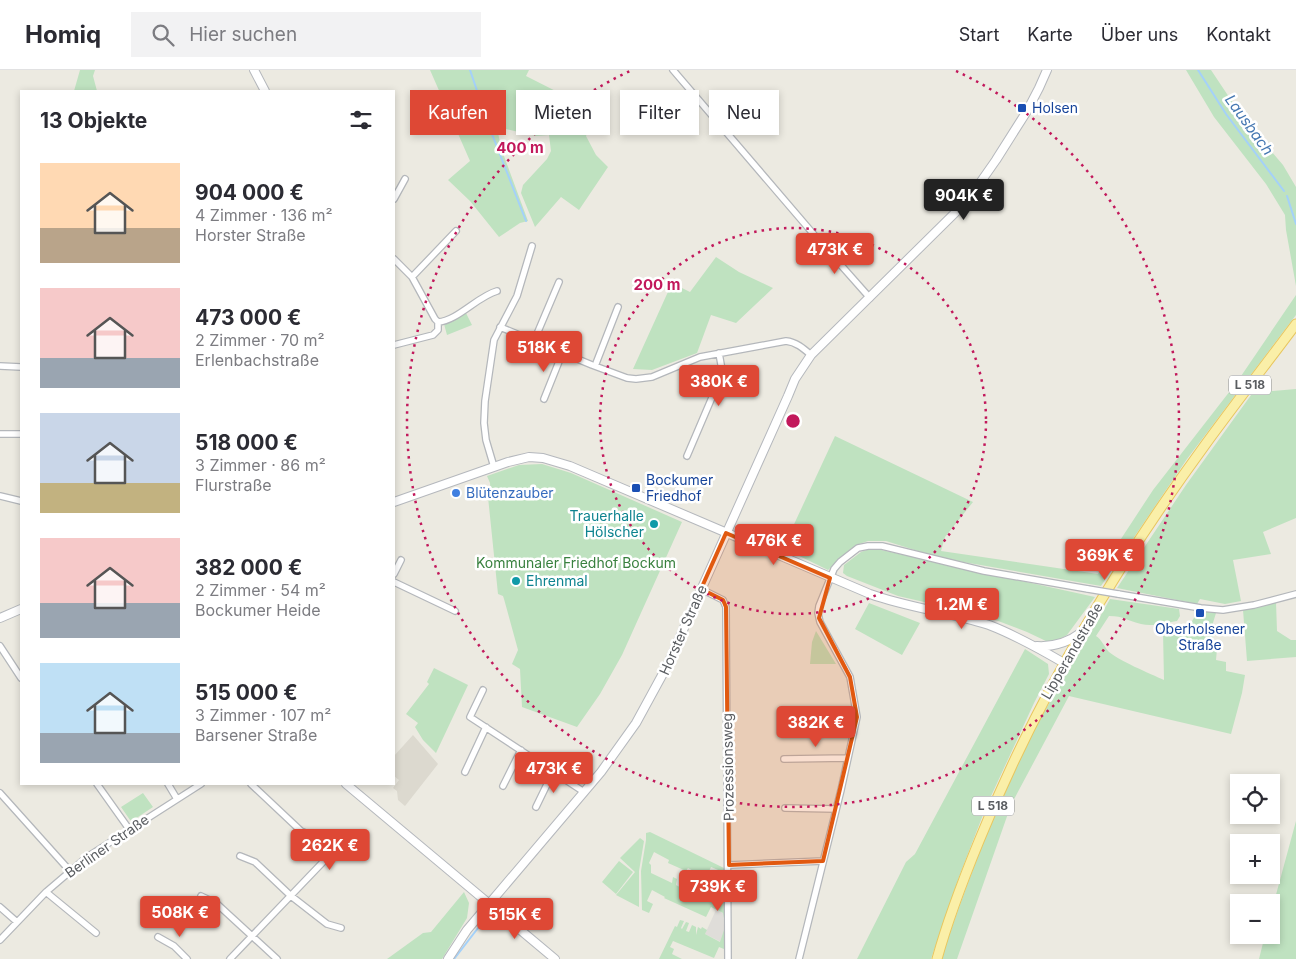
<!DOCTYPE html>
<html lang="de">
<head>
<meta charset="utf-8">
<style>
  body { margin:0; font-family:Inter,sans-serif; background:#f2f2f3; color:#2b2b33; height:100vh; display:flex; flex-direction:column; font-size:19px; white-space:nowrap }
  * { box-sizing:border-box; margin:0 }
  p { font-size:16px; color:#7c7c81 }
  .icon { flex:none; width:28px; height:28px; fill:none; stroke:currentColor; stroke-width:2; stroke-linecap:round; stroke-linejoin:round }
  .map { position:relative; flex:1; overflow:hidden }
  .sheet { position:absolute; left:20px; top:20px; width:375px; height:695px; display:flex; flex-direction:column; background:#fff; border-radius:0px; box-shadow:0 2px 8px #0003 }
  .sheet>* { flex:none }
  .guide { position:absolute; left:410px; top:20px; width:475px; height:45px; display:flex; gap:10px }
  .tools { position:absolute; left:1230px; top:704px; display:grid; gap:10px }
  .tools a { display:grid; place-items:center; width:50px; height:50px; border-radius:0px; background:#fff; box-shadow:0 2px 8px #0003; font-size:25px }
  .price { position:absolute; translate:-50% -42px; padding:0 11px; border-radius:5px; background:#de4835; color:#fff; font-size:16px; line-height:32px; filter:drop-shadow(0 1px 2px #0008) }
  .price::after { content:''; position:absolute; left:50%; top:30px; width:15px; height:11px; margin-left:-8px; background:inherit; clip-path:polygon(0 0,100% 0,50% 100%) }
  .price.active { background:#222; color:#fff }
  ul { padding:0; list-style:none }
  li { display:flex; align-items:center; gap:15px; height:125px; padding:0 20px }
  li span { display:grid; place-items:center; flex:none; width:140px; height:100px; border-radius:0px; color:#555 }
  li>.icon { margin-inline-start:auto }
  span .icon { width:60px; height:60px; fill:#fffc; stroke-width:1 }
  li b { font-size:21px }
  h2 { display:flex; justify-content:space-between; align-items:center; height:60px; padding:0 20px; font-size:21px }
  .tag { padding:0 18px; border-radius:0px; background:#fff; box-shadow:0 2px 8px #0003; font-size:18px; line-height:45px }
  .tag.active { background:#de4835; color:#fff }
  header { display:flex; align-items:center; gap:30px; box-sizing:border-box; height:70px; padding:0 25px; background:#fff; border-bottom:1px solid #e1e1e2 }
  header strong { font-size:24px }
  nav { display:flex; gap:28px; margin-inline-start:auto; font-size:18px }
  .search { width:350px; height:45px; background:#f2f2f3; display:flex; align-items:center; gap:12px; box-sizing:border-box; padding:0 18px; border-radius:0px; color:#7c7c81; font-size:19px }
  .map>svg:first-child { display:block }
  .industrial { fill:#dfddd9 }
  .education { fill:#dcd9cf }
  .green { fill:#bfe2c0 }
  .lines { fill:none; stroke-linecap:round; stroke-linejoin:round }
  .stream { stroke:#a4d1f9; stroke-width:2 }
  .street-casing { stroke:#b4b7bb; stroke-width:8 }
  .secondary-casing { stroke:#b5b8bd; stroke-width:10 }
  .primary-casing { stroke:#e8c65e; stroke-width:11 }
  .street { stroke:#fff; stroke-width:5.5 }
  .secondary { stroke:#fff; stroke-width:8 }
  .primary { stroke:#faefa8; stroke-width:9 }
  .street-bridge-casing { stroke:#b4b7bb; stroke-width:8; stroke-linecap:butt }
  .street-bridge { stroke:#fff; stroke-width:5.5 }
  .marked { fill:#e15910; fill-opacity:0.2; stroke:#e15910; stroke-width:4; stroke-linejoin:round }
  .ring { fill:none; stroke:#c2185b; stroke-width:2.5; stroke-dasharray:2.5 5 }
  .transit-dot { fill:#1a4fb4; stroke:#fff; stroke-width:2 }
  .shop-dot { fill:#3f7fe0; stroke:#fff; stroke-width:2 }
  .culture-dot { fill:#0f9aa8; stroke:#fff; stroke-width:2 }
  .labels { text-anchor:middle; stroke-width:5; stroke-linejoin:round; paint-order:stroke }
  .shield { fill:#fff; stroke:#8c8e90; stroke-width:1 }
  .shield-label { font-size:12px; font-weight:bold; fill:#5a5d61 }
  .transit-label { font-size:14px; fill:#164399; stroke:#fff; text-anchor:start }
  .shop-label { font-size:14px; fill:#366cbe; stroke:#fff; text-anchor:start }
  .culture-label { font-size:14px; fill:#0d838f; stroke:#fff; text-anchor:end }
  .park-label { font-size:14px; fill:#39813f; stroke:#fff }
  .street-label { font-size:14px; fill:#5a5d61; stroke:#fff }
  .water-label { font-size:15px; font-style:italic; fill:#4678b2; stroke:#fff }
  .centre { fill:#c2185b; stroke:#fff; stroke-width:2.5 }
  .ring-label { font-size:15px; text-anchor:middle; font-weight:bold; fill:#c2185b; stroke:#fff; stroke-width:5; stroke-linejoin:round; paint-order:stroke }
</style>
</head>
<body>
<header>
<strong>Homiq</strong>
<div class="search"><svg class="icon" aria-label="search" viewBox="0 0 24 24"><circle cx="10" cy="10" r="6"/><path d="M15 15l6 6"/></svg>Hier suchen</div>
<nav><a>Start</a><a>Karte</a><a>Über uns</a><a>Kontakt</a></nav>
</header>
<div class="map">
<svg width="1296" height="889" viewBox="0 0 1296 889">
  <rect width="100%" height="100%" fill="#eceae1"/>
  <path class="industrial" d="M 716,800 L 723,802 L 724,819 L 722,833 L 704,824 Z
    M 716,840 L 723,843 L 724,866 L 721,872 L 705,864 Z"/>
  <path class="education" d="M 413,665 L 438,694 L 405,736 L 398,730 L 397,721 L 393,718 L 399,710 L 394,706 L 394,686 Z"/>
  <path class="green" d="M 80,0 L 95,0 L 93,6 L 97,21 L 74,21 Z
    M 430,0 L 529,0 L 526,6 L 599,43 L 586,66 L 596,85 L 608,97 L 579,140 L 561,127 L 535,157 L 521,123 L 523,115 L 547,89 L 551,81 L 549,65 L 536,66 L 497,57 L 501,78 L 528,151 L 520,153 L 499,167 L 470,131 L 448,110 L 470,91 Z
    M 1186,0 L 1211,0 L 1243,48 L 1283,95 L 1296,117 L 1296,216 L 1286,160 L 1285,145 L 1266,114 L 1214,47 Z
    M 716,187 L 739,202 L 773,218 L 736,253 L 711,245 L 697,283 L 652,300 L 633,299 L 672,213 L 690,222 Z
    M 1296,225 L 1296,245 L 1187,389 L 1101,516 L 940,488 L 886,471 L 868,471 L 856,475 L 828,500 L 783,478 L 835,366 L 973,432 L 945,467 L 941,481 L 1098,504 L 1153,420 L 1237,312 Z
    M 465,241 L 472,255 L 447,265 L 444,254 Z
    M 1296,319 L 1296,448 L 1263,462 L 1271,484 L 1233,490 L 1241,531 L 1225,534 L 1200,529 L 1197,534 L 1117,518 L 1186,415 L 1254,321 L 1262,322 Z
    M 542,394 L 571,403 L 682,452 L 622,585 L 600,624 L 577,657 L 522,637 L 520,599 L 512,594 L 518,580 L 504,529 L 503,526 L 498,524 L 488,427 L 491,427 L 490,413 L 487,406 L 519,395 Z
    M 872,478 L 1095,527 L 1067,565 L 1056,571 L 1048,572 L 1027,562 L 985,546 L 898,526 L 847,506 L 843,503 L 844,495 L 861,482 Z
    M 1110,529 L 1179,539 L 1180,546 L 1177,551 C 1166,553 1152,557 1141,554 C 1128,551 1124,546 1109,546 L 1096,566 C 1102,570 1104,576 1108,581 C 1117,590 1151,604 1164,610 L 1163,562 C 1184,564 1188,560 1197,542 L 1201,541 L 1216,543 L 1212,556 L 1213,576 L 1217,579 L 1216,590 L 1226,592 L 1226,601 L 1245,605 L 1242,623 L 1231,664 L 1069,626 L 1011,735 L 957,889 L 941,889 C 965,819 990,751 1022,684 C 1048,631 1081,581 1110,529 Z
    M 1276,532 L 1277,561 L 1291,570 L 1296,570 L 1296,587 L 1247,591 L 1243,540 Z
    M 869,533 L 920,553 L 902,585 L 855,559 Z
    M 816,561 L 836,594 L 810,594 L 812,572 Z
    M 1025,579 L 1048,594 L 1049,604 L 1034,633 L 986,737 L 959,807 L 931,889 L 857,889 L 906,792 L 915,784 Z
    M 434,598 L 468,615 L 436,683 L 423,670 L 415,657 L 418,653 L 406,644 L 429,614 L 427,612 Z
    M 143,723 L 153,737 L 132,751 L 130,750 L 121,737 Z
    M 1296,751 L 1296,889 L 1259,889 L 1265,865 L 1271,865 L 1271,843 Z
    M 650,762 L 724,798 L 725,815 L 723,815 L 723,802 L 711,797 L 706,808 L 688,798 L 686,801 L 668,793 L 669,790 L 654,782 L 649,793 L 651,795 L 651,803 L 672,813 L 673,807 L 677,809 L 676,815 L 687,821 L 691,815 L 695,817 L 692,823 L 694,824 L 697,818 L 700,819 L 701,817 L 706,820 L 705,824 L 722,833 L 724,819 L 725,854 L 723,843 L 711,837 L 706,847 L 664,828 L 665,827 L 652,820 L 647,831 L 653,834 L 649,843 L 642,840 L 641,801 L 646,770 L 646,763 Z
    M 640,768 L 644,771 L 639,801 L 639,837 L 616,825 L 635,802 L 620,788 Z
    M 619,791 L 633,802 L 616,824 L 602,812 Z
    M 464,822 L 469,833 L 467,848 L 442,889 L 387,889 L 423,863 L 431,862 Z
    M 680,850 L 684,851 L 681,858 L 682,859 L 686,852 L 689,853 L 686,861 L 689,862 L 692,855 L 696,857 L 696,865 L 698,857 L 701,859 L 702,857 L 707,860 L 705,864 L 720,872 L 724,860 L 724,879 L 719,877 L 714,888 L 673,871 L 670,877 L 674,879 L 672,884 L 682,889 L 659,889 L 675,856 L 677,857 Z"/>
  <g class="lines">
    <path class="stream" d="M 470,0 L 490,59 L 526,151
      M 1198,0 L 1226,44 L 1284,121
      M 1287,126 L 1296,154
      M 454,889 L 485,849"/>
    <defs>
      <path id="street" d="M 673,0 L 816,167 L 870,228
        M 394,129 L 405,109
        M 394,189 L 412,207 L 435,249 L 438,252 L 438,260 L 433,265 L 394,275
        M 412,207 L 456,161
        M 438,252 C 457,251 478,226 497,221
        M 500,257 L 592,295 L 627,308 L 636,309 L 652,307 L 700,287 L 786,271 C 796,272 803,278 811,285
        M 534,271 L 559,212
        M 0,296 L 21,297
        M 595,296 L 618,237
        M 544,329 L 562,284
        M 0,364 L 21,364
        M 687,386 L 719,311 L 722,300 L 719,283
        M 494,397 L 486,370 L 484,353 L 485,331 L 494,270 L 517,226 L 532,176
        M 0,426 L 21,431
        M 394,504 L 401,490
        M 394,512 L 455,541
        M 701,519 L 723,530 L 726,537 L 728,889
        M 1118,524 L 1201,538 L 1223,540 L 1254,535 L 1296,524
        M 0,576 L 21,608
        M 483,620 L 470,647 L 584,722
        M 784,689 L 848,688
        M 465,702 L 486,657
        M 97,714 L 129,759
        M 168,714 L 177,729
        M 503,716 L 521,680
        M 0,723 L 70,801
        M 536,737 L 553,702
        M 785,738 L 836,739
        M 240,786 L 255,792 L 291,826 L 327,854 L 341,858
        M 729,795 L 823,791
        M 46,822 L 96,863
        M 201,826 L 216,833 L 277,889
        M 0,837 L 17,852
        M 158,867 L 174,876 L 187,889
        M 0,870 L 46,822 L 87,787 L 201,714
        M 230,889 L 323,792 L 327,784 C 324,772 312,766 301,761 L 251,714
        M 799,889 L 841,720 L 857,647 L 850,607 L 820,552 L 818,543 L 819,536 L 834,499 L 840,492 L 858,478 L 868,476 L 882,476 L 984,501 L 1088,519"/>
      <path id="secondary" d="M 254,0 L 265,21
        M 394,432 L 508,392 L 529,387 L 543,388 L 570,396 L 870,524 C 909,538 950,542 989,555 C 1015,565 1040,579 1064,593
        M 0,548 L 21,539
        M 1037,576 C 1054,577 1069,572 1082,562
        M 346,714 L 555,889
        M 448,889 L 467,860 L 601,702 L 636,653 L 666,598 L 788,326 L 795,309 L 811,285 L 968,130 L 996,90 L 1027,41 L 1039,18 L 1047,0"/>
      <path id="primary" d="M 937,889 C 948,849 963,810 979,771 C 1036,630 1115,498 1205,375 C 1235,334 1266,294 1296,254"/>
    </defs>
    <use href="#street" class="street-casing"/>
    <use href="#secondary" class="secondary-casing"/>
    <use href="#primary" class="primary-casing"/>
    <use href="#street" class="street"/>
    <use href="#secondary" class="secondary"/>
    <use href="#primary" class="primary"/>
    <defs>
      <path id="street-bridge" d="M 1088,519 L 1118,524"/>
    </defs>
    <use href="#street-bridge" class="street-bridge-casing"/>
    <use href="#street-bridge" class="street-bridge"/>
  </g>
  <path class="marked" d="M 726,463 L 830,508 L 819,548 L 850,607 L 857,647 L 823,791 L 729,795 L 726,537 L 723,530 L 701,519 Z"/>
  <g class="ring">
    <circle cx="793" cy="351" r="193"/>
    <path d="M956 1A386 386 0 1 1 630 1"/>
  </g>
  <g class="transit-dot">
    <rect x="1017" y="33" width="10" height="10" rx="2.5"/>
    <rect x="631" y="413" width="10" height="10" rx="2.5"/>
    <rect x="1195" y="538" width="10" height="10" rx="2.5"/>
  </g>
  <circle class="shop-dot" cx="456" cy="423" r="5"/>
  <g class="culture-dot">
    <circle cx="654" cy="454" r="5"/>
    <circle cx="516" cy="511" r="5"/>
  </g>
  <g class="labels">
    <g class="shield">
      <rect x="1229" y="305.5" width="42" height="19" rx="4"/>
      <rect x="972" y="726.5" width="42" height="19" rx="4"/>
    </g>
    <g class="shield-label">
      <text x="1250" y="319">L 518</text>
      <text x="993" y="740">L 518</text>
    </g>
    <g class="transit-label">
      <text x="1032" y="43">Holsen</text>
      <text x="646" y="415">Bockumer<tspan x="646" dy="16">Friedhof</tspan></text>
      <text x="1200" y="564" text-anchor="middle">Oberholsener<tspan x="1200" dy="16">Straße</tspan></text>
    </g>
    <g class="shop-label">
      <text x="466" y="428">Blütenzauber</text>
    </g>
    <g class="culture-label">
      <text x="644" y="451">Trauerhalle<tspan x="644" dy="16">Hölscher</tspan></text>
      <text x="526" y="516" text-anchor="start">Ehrenmal</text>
    </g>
    <g class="park-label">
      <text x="576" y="498">Kommunaler Friedhof Bockum</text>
    </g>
    <g class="street-label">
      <text transform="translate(683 560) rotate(-66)" y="5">Horster Straße</text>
      <text transform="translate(1072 581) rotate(-60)" y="5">Lipperandstraße</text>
      <text transform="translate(728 697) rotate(-91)" y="5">Prozessionsweg</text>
      <text transform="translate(107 776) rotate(-35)" y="5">Berliner Straße</text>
    </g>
    <g class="water-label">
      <text transform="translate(1249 55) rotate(54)" y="5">Lausbach</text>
    </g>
  </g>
  <circle cx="793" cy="351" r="8" class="centre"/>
  <g class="ring-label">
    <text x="520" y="83">400 m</text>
    <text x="657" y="220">200 m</text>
  </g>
</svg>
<div class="tools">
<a><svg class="icon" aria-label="locate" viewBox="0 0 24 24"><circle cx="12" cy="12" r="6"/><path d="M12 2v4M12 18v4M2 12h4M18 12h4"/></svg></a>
<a>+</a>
<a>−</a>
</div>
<b class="price active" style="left:964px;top:151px">904K €</b>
<b class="price" style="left:835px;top:205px">473K €</b>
<b class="price" style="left:544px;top:303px">518K €</b>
<b class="price" style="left:719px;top:337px">380K €</b>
<b class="price" style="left:774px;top:496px">476K €</b>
<b class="price" style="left:1105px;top:511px">369K €</b>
<b class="price" style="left:962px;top:560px">1.2M €</b>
<b class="price" style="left:816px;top:678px">382K €</b>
<b class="price" style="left:554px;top:724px">473K €</b>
<b class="price" style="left:330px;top:801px">262K €</b>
<b class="price" style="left:718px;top:842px">739K €</b>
<b class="price" style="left:180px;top:868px">508K €</b>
<b class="price" style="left:515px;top:870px">515K €</b>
<div class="guide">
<a class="tag active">Kaufen</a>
<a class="tag">Mieten</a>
<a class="tag">Filter</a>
<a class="tag">Neu</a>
</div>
<section class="sheet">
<h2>13 Objekte<svg class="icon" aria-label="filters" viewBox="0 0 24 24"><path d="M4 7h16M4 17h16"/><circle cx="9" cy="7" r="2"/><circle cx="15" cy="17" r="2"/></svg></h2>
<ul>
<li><span style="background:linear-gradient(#ffd9b3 65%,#b9a48a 0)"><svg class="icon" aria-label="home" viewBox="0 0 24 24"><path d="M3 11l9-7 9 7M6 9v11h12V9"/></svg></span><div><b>904 000 €</b><p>4 Zimmer · 136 m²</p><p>Horster Straße</p></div></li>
<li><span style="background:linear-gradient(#f6c9c9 70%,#9aa5b1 0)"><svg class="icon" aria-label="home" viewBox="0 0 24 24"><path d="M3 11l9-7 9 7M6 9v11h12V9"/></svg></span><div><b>473 000 €</b><p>2 Zimmer · 70 m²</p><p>Erlenbachstraße</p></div></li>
<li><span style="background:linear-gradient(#c9d6e8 70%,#c2b280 0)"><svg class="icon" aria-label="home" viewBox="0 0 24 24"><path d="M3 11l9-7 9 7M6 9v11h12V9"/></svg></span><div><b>518 000 €</b><p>3 Zimmer · 86 m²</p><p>Flurstraße</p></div></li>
<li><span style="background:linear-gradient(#f6c9c9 65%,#9aa5b1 0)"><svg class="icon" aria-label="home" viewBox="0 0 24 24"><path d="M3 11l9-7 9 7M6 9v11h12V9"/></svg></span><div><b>382 000 €</b><p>2 Zimmer · 54 m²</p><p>Bockumer Heide</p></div></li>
<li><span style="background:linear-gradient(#bfe0f5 70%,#9aa5b1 0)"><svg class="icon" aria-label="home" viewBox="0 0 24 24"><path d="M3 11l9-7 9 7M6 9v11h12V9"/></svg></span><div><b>515 000 €</b><p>3 Zimmer · 107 m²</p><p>Barsener Straße</p></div></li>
</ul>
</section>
</div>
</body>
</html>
